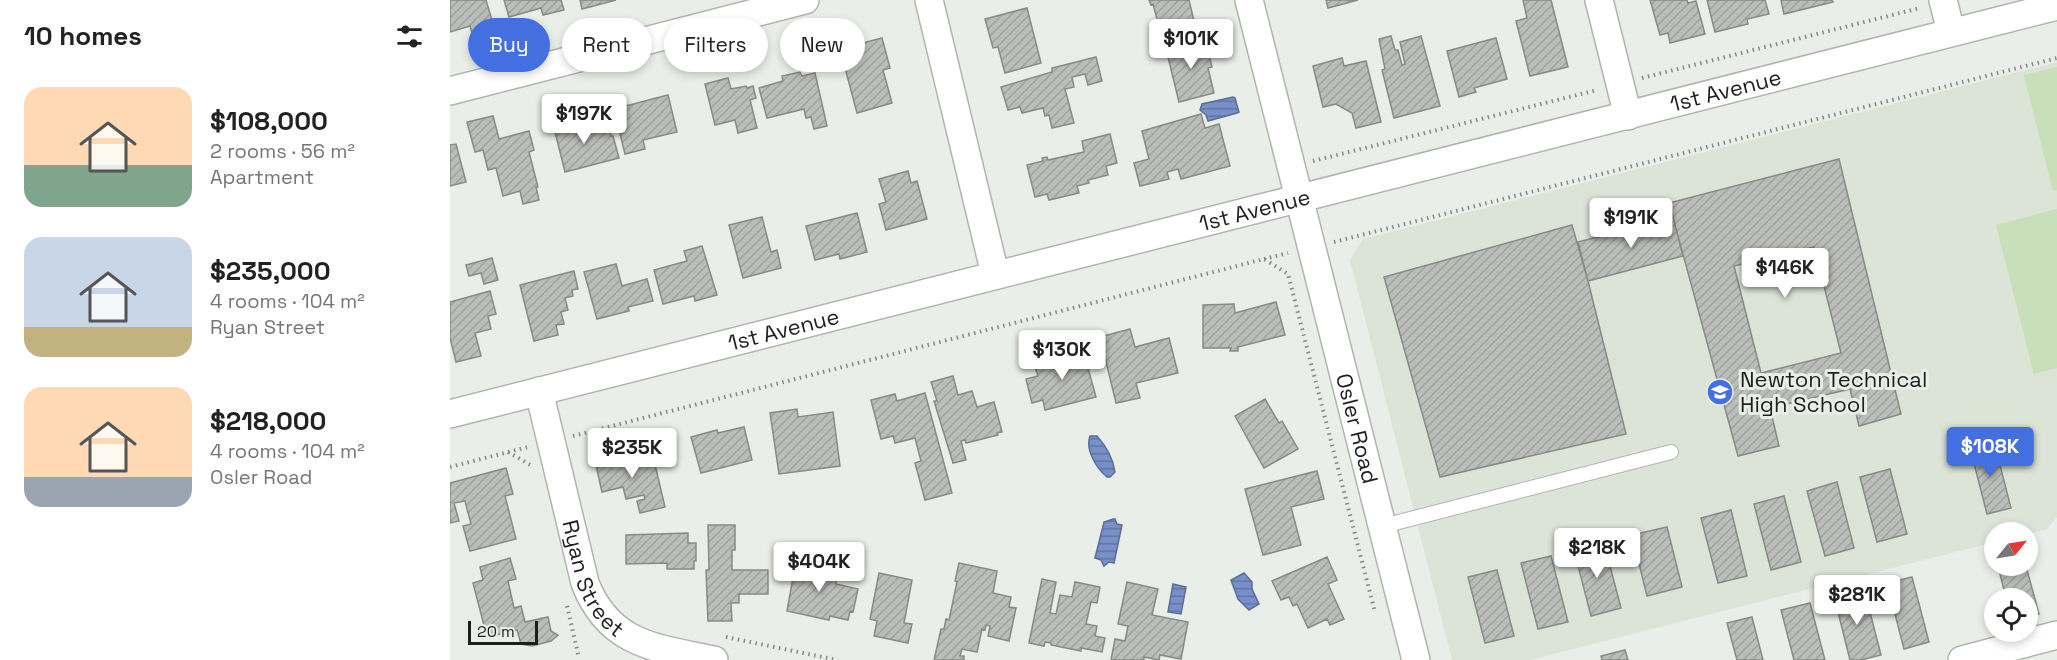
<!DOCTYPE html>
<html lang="en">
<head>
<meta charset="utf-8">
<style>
  body { margin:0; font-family:"Space Grotesk",sans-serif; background:#f2f2f2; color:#222; height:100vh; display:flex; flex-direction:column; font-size:22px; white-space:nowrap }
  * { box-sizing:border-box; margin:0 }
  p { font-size:20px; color:#767676 }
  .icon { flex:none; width:33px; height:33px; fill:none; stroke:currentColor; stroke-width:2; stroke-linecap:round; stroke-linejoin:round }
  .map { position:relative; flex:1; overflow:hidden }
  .side { display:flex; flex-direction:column; background:#fff; width:450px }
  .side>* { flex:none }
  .top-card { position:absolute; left:18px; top:18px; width:570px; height:54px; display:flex; gap:12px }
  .needle { width:39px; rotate:60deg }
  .tools { position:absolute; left:1534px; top:522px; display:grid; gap:12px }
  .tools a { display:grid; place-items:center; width:54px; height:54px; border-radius:50%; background:#fff; box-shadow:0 3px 9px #0003; font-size:30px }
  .scale { position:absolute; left:18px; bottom:15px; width:70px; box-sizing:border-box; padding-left:6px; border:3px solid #1e1f1d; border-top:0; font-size:16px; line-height:21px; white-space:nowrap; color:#1e1f1d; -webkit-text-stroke:4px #eaeee8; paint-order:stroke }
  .price { position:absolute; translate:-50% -51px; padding:0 14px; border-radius:6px; background:#fff; color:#222; font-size:20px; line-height:39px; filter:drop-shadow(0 2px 3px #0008) }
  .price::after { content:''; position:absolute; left:50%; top:36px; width:18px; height:14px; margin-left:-9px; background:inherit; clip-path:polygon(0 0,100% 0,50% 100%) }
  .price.selected { background:#446fe1; color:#fff }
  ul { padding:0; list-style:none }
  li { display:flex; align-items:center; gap:18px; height:150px; padding:0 24px }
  li span { display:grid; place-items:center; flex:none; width:168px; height:120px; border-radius:18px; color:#555 }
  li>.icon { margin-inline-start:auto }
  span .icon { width:72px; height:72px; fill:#fffc; stroke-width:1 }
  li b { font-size:26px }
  h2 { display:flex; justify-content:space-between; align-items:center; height:72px; padding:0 24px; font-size:26px }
  .chip { padding:0 21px; border-radius:27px; background:#fff; box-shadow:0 3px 9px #0003; font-size:21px; line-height:54px }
  .chip.selected { background:#446fe1; color:#fff }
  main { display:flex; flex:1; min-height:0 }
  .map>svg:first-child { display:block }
  .built { fill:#dce4d8 }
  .green { fill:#c8dfba }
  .water { fill:url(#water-rules); stroke:#5c6e95; stroke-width:1.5 }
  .building { fill:url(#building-hatch); stroke:#878b86; stroke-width:1.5; fill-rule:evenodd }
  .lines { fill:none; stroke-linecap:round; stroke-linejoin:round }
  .lane-casing { stroke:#b1b4af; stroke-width:16 }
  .street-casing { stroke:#b1b4af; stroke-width:30 }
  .path { stroke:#868985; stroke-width:4; stroke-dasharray:1.5 4.5; stroke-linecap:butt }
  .lane { stroke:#fff; stroke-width:14 }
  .street { stroke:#fff; stroke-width:27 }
  .labels { text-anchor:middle; stroke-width:6; stroke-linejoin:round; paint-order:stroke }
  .street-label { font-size:22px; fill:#1e1f1d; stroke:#eaeee8 }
  .poi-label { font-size:22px; fill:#1e1f1d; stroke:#eaeee8; text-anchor:start }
</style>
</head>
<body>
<main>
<section class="side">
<h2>10 homes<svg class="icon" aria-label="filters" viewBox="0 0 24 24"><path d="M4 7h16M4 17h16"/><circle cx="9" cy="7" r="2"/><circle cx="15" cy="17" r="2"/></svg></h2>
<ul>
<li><span style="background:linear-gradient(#ffd9b3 65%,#7fa58c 0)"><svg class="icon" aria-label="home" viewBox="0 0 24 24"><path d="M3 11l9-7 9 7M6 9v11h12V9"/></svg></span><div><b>$108,000</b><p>2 rooms · 56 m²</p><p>Apartment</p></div></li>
<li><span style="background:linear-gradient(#c9d6e8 75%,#c2b280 0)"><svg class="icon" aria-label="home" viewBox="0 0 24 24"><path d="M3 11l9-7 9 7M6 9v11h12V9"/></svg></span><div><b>$235,000</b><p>4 rooms · 104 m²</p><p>Ryan Street</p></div></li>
<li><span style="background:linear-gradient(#ffd9b3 75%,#9aa5b1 0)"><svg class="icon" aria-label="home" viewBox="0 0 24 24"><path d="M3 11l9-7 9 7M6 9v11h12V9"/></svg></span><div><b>$218,000</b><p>4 rooms · 104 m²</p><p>Osler Road</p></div></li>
</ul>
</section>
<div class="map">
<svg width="1607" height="660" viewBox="0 0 1607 660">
  <defs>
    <pattern id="water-rules" width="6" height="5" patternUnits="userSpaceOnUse" patternTransform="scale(1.5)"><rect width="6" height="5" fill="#7790c9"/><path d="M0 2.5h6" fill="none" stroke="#6175a3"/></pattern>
    <pattern id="building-hatch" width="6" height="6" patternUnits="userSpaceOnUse" patternTransform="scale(1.5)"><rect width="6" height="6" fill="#babdb8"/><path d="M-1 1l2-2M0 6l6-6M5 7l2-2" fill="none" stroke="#9fa29e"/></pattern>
  </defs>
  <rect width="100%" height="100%" fill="#eaeee8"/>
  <path class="built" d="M 1607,62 L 1607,517 L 1597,529 L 1578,534 L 1545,532 L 1545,542 L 1080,660 L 1002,660 L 900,260 L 913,239 Z"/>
  <path class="green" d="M 1607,67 L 1607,190 L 1603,191 L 1574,75 Z
    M 1607,209 L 1607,368 L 1584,374 L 1546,225 Z"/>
  <path class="water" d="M 783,97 L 785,98 L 789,112 L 787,113 L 758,121 L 756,115 L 750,110 L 752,104 Z
    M 640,436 L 647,436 C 656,446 663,458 665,472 L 660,477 L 657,477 C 646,468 635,449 640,436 Z
    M 663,519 L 665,519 L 667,524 L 672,525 L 664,563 L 659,562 L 654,566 L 651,560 L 645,558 L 654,522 Z
    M 794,573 L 802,582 L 802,589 L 809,604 L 799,610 L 788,599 L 781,580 Z
    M 723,584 L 736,587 L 731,614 L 718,612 Z"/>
  <path class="building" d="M 0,0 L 36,0 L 44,27 L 22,33 L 20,26 L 0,32 Z
    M 54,0 L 111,0 L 114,10 L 93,15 L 91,8 L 59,17 Z
    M 130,0 L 166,0 L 132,9 Z
    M 699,0 L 739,0 L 745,25 L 711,34 L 703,4 L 701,5 Z
    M 876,0 L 908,0 L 878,8 Z
    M 1073,0 L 1101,0 L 1118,67 L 1080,76 L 1066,21 L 1077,18 Z
    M 1200,0 L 1237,0 L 1238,3 L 1246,1 L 1255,34 L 1220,43 L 1218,33 L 1210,35 Z
    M 1257,0 L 1315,0 L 1319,14 L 1297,19 L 1298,24 L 1265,32 Z
    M 1331,0 L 1382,0 L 1383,2 L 1334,14 Z
    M 577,8 L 591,63 L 555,73 L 548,47 L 543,48 L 535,19 Z
    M 941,36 L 945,50 L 948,50 L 952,65 L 955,64 L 950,42 L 971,36 L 990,106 L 944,118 L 932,70 L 935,69 L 929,39 Z
    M 432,38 L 440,68 L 433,70 L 442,103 L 407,113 L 390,49 Z
    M 1046,38 L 1057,79 L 1024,88 L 1026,92 L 1009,97 L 997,51 Z
    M 755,39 L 762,67 L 758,68 L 764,93 L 729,102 L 716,49 Z
    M 646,57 L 652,81 L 638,85 L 635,74 L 622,77 L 624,87 L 615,89 L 624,123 L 602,128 L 599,115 L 595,116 L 593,108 L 572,113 L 570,107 L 558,110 L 551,87 L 602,72 L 602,68 Z
    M 892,58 L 894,66 L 916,61 L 931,122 L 906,128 L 902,113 L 886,104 L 873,107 L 863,66 Z
    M 350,72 L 352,76 L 365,73 L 377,126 L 364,129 L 361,117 L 356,118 L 354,109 L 317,118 L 309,88 L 333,81 L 332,76 Z
    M 278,78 L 281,89 L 296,86 L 297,88 L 303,86 L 306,98 L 300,100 L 307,128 L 288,133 L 285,120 L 265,125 L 255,84 Z
    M 218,95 L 227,132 L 193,140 L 195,149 L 175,154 L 164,109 Z
    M 751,114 L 755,128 L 769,124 L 780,166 L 731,179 L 728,169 L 717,172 L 719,179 L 690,186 L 684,163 L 699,159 L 692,131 Z
    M 43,116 L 49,139 L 79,131 L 84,150 L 79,152 L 88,187 L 86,187 L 89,200 L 73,204 L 70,191 L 53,196 L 46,168 L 38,170 L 33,150 L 25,152 L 17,122 Z
    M 131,117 L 134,130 L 152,125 L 154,133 L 160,131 L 161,136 L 163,136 L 169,158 L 115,172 L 103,124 Z
    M 660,134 L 667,163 L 656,166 L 658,175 L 638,180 L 639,183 L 627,186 L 629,193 L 599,200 L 597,194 L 585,197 L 577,165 L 593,161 L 592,158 L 597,157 L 598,160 L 634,152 L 632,141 Z
    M 6,144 L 16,182 L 0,186 L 0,145 Z
    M 1389,159 L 1451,414 L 1409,426 L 1400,389 L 1320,408 L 1329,446 L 1288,456 L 1219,203 ZM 1364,247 L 1391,353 L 1311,373 L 1284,266 Z
    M 458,171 L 461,183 L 467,181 L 477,219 L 436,230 L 429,204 L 436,202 L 429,179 Z
    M 407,213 L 417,252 L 390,259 L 389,254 L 365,260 L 356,226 Z
    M 312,217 L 321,252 L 327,250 L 331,268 L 293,278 L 279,225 Z
    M 1223,217 L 1233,256 L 1138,281 L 1128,242 Z
    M 1122,225 L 1138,281 L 1176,434 L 990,477 L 934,277 Z
    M 252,246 L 267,295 L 245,301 L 244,296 L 213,304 L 204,270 L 237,261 L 234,251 Z
    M 42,258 L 48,280 L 34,284 L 31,273 L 19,276 L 16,265 Z
    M 166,264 L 172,286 L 197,279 L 203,301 L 178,307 L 179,311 L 147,319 L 134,272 Z
    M 124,271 L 128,289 L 122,290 L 123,296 L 115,298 L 118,310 L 111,312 L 114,324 L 106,325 L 108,335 L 84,341 L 70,285 Z
    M 40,291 L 46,314 L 38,316 L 41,329 L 25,333 L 31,356 L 6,362 L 0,338 L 0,302 Z
    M 826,302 L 835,335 L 788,347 L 788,351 L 780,351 L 781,348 L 753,348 L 753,305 L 784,304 L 785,313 Z
    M 680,329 L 685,347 L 719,338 L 728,373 L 686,383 L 690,398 L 666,403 L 650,337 Z
    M 633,350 L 646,397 L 595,410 L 593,400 L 582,403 L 576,379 L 588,376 L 585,367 L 589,366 L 587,361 Z
    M 503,376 L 508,395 L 522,391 L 527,407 L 544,402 L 552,432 L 547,433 L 548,435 L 516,443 L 515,440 L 511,441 L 516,460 L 503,463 L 484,401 L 487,401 L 481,382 Z
    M 475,393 L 502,493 L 475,500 L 465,463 L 471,461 L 465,438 L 445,443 L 443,436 L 431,439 L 421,400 L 445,394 L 447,401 Z
    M 815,399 L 829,423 L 832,421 L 848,449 L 814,468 L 785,416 Z
    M 347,409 L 348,417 L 383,412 L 390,466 L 329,474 L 320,413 Z
    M 294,427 L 302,460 L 251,473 L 241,437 L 267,430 L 268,433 Z
    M 1544,442 L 1561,508 L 1537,514 L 1520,448 Z
    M 178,453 L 179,459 L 203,456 L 215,507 L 190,513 L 187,501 L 195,499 L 194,495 L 176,499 L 173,487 L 152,492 L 145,461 Z
    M 56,468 L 63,494 L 55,496 L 66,539 L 20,551 L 13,526 L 21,524 L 15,501 L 4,503 L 9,521 L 0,523 L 0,483 Z
    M 1440,469 L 1457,534 L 1427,542 L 1410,477 Z
    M 867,471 L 874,499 L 841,507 L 851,545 L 813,555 L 795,489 Z
    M 1387,482 L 1404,548 L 1375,556 L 1357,491 Z
    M 1334,496 L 1351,562 L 1321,570 L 1304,504 Z
    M 1281,510 L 1297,576 L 1268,583 L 1251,518 Z
    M 258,525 L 285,525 L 285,550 L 282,550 L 282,570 L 318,570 L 318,594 L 289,594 L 289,603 L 281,603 L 282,621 L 258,621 L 256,570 L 259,570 Z
    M 1217,527 L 1232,587 L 1197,596 L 1182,535 Z
    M 238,533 L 238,543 L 246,543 L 246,561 L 244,561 L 244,569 L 217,569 L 217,563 L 176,564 L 176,535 Z
    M 1154,543 L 1171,608 L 1141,616 L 1124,550 Z
    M 347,555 L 366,560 L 364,571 L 376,573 L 374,577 L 386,580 L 386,584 L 408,589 L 403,612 L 400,611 L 398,620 L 380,616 L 379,620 L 337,611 Z
    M 1101,556 L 1118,622 L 1088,629 L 1071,563 Z
    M 877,557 L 887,580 L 878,584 L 894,619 L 880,625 L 877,619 L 858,628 L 847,604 L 843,606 L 839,597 L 831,600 L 822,581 Z
    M 60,558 L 66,579 L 58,581 L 64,608 L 71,606 L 75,622 L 98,617 L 101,631 L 108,635 L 101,641 L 82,646 L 71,644 L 67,630 L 37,637 L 23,583 L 33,580 L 30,567 Z
    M 509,563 L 547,571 L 543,593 L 561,597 L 559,607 L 566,608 L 559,641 L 538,636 L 540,626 L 536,625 L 535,630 L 532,629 L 527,652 L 512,649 L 510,656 L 514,656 L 514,660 L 484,660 L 491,629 L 494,629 L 496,619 L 499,620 L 507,582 L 505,581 Z
    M 1548,566 L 1576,566 L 1589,614 L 1578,617 L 1578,598 L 1556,598 Z
    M 1047,570 L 1064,636 L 1035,643 L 1018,577 Z
    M 429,573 L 462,580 L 454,623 L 462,624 L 458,643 L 424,636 L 427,621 L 420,619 Z
    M 1462,577 L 1479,642 L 1454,649 L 1437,583 Z
    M 592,579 L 606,582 L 600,613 L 606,614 L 610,595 L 622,597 L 625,582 L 650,587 L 647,603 L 641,602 L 636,624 L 647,626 L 645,636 L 655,638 L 652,652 L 631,648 L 631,651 L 601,645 L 601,643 L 595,642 L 594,646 L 579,643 Z
    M 677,582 L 708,589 L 702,615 L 738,622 L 731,659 L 710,655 L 709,660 L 694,657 L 694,660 L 661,660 L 665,639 L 675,641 L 678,626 L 668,624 Z
    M 1414,589 L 1431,655 L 1411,660 L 1400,660 L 1384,596 Z
    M 1360,603 L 1375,660 L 1344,660 L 1331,610 Z
    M 1302,617 L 1313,660 L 1287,660 L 1277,623 Z
    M 1175,650 L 1178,660 L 1152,660 L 1151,656 Z"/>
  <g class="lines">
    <defs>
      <path id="lane" d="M 933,526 L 1221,452"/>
      <g id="street">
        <path d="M 479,0 L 545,274"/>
        <path id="s1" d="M 799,0 L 966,660"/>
        <path d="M 1149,0 L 1178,116"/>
        <path d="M 1493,0 L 1501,32"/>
        <path d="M 0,91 L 355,0"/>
        <path id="s2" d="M 89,391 L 135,583 C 159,645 206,648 264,660"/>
        <path id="s3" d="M 0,414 L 1607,6"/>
        <path d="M 1512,660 L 1607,635"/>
      </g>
    </defs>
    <use href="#lane" class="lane-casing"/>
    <use href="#street" class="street-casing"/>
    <path class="path" d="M 1192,78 L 1470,8
      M 863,161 L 1147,90
      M 884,242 L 1607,58
      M 814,259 L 838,253
      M 123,436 L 814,259 L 838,274 L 925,612
      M 58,452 L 82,466
      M 0,467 L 78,447
      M 117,606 L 129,658
      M 276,637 L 387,660"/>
    <use href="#lane" class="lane"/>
    <use href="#street" class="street"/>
  </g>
  <defs>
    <symbol id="school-disc" viewBox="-11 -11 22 22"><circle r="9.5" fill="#446fe1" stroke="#eaeee8"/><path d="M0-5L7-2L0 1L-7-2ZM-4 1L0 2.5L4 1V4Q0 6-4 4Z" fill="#fff"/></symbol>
  </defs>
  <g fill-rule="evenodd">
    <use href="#school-disc" x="1255" y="377" width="30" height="30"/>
  </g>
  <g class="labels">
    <g class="street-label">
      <text dy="8" stroke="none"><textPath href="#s3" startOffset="1316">1st Avenue</textPath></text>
      <text dy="8" stroke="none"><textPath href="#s3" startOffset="830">1st Avenue</textPath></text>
      <text dy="8" stroke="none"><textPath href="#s3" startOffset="344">1st Avenue</textPath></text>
      <text dy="8" stroke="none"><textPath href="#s1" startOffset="442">Osler Road</textPath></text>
      <text dy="8" stroke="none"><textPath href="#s2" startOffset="196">Ryan Street</textPath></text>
    </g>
    <g class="poi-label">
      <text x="1290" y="387">Newton Technical<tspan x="1290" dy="25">High School</tspan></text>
    </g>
  </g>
</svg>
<div class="tools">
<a><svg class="needle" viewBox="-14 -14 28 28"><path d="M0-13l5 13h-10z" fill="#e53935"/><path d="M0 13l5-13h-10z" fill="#767676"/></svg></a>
<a><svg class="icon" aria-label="locate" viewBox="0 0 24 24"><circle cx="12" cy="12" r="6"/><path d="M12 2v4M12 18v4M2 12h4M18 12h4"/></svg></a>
</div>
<div class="scale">20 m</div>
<b class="price" style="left:741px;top:70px">$101K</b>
<b class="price" style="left:134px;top:145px">$197K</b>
<b class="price" style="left:1181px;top:249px">$191K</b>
<b class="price" style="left:1335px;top:299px">$146K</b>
<b class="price" style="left:612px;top:381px">$130K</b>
<b class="price selected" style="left:1540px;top:478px">$108K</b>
<b class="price" style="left:182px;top:479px">$235K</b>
<b class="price" style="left:1147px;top:579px">$218K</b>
<b class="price" style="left:369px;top:593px">$404K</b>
<b class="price" style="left:1407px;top:626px">$281K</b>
<div class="top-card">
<a class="chip selected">Buy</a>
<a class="chip">Rent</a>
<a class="chip">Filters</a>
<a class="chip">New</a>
</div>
</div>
</main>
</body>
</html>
